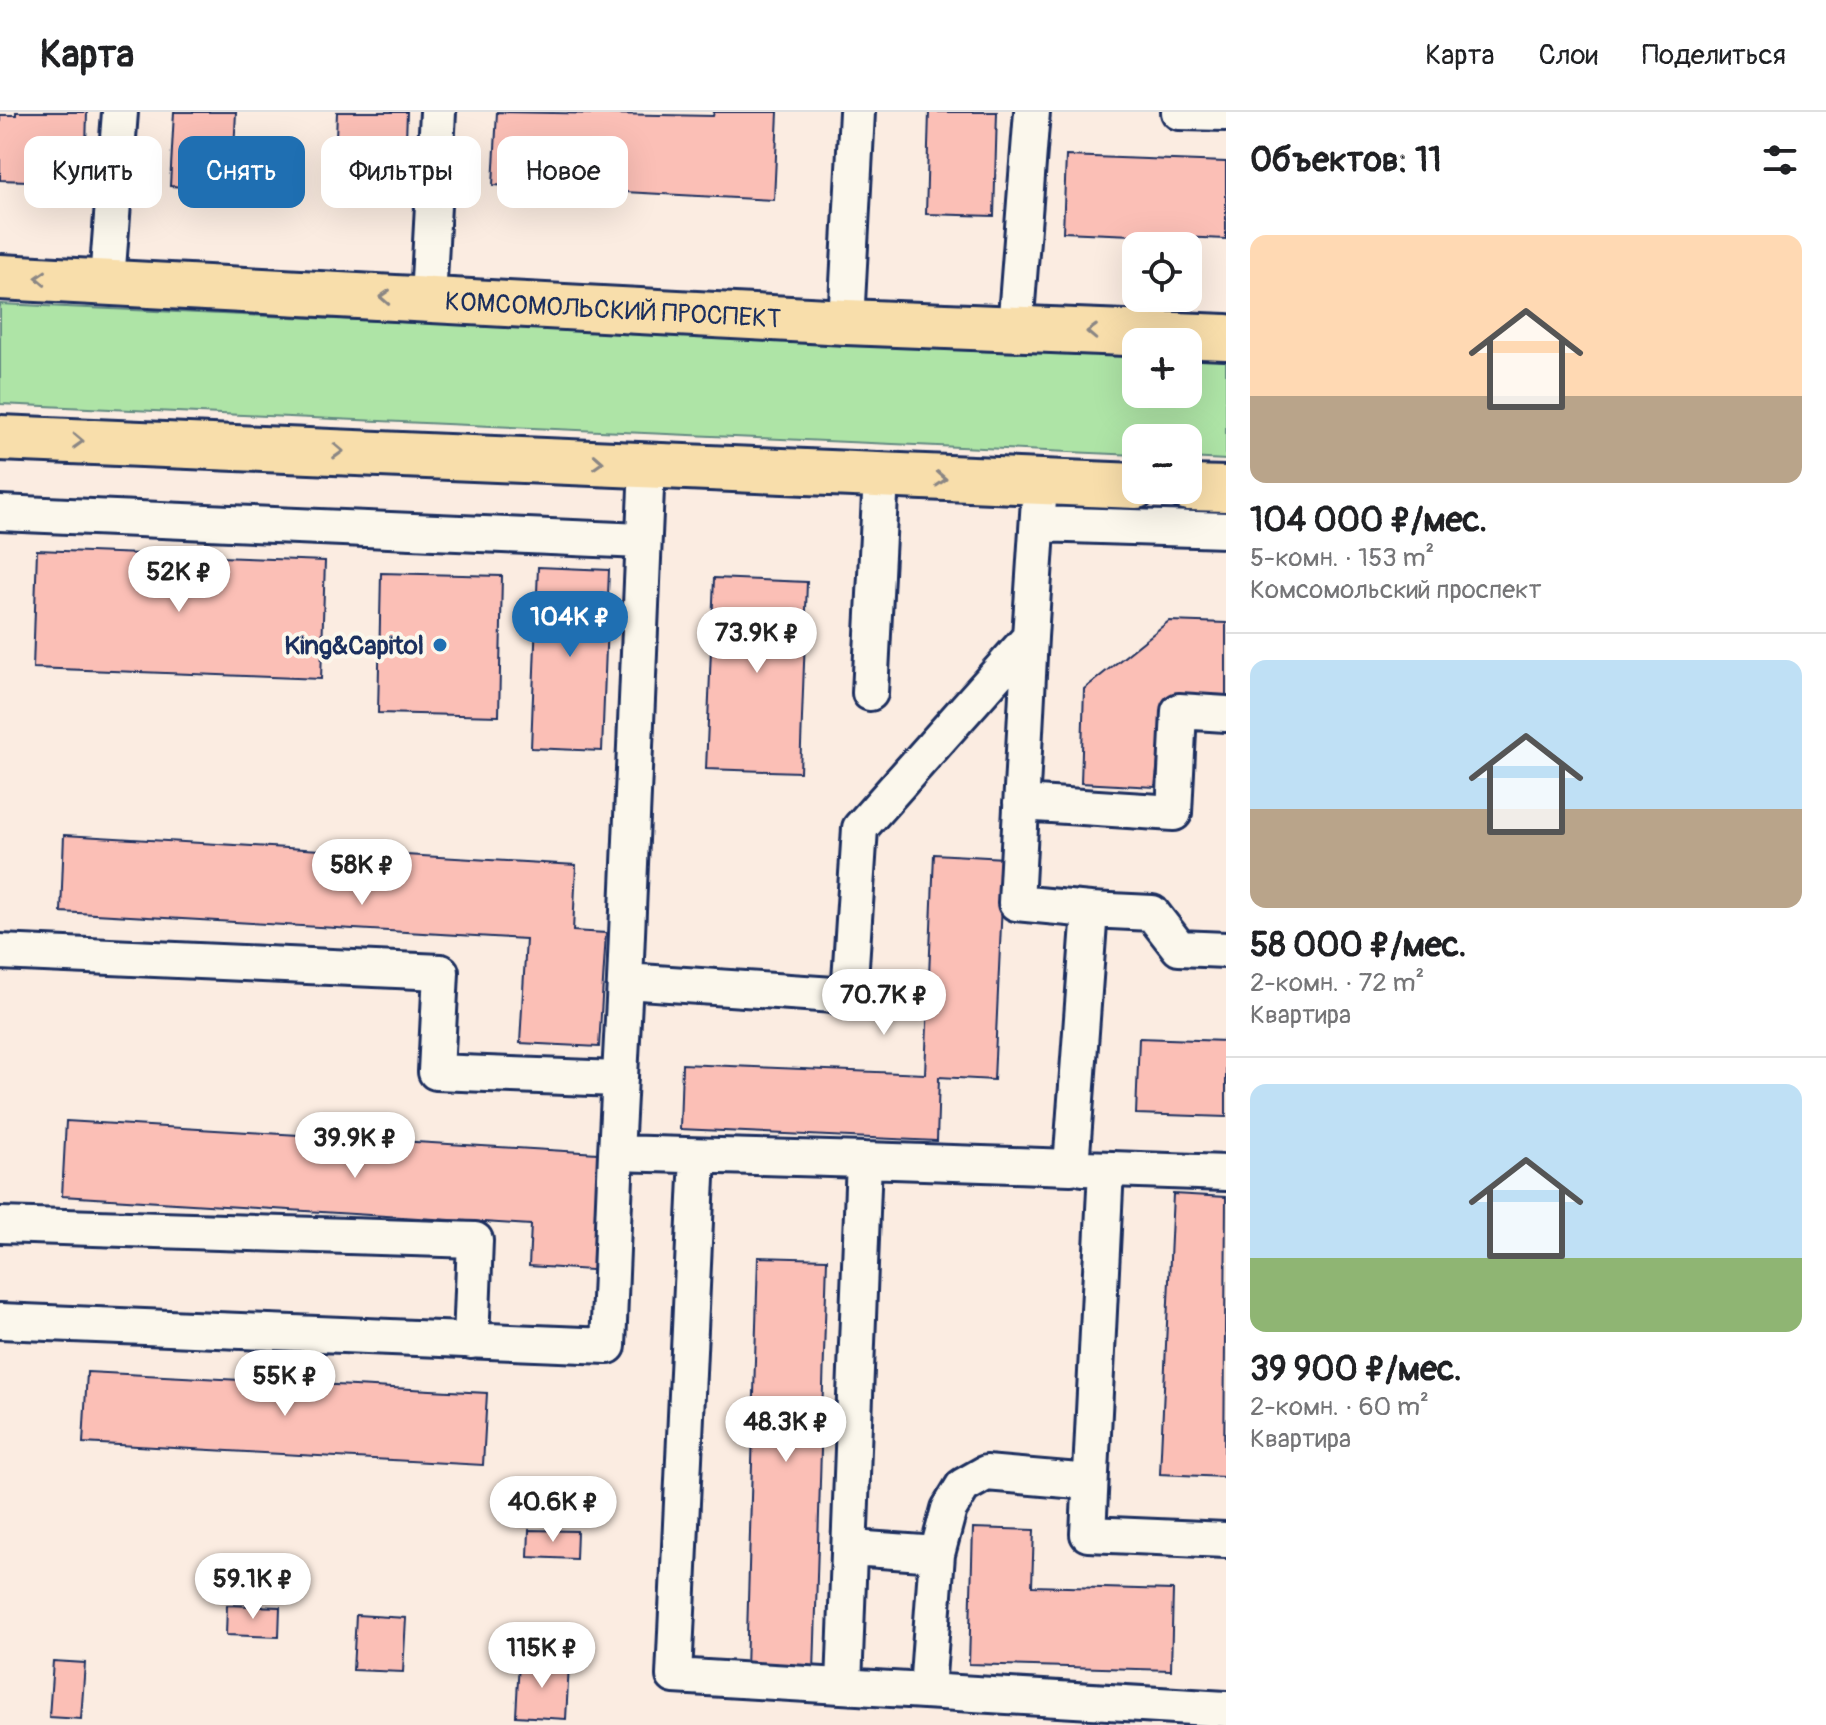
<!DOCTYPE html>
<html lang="ru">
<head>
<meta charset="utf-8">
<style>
  body { margin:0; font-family:Pangolin,sans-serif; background:#f2f2f2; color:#202124; height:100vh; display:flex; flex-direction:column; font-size:30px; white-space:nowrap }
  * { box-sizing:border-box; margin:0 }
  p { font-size:26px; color:#757577 }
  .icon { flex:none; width:44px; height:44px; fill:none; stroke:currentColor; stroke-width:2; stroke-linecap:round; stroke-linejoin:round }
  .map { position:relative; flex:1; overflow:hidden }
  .drawer { display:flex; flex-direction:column; background:#fff; width:600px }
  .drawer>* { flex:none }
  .guide { position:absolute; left:24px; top:24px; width:760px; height:72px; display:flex; gap:16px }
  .fabs { position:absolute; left:1122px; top:120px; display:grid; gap:16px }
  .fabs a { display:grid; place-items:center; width:80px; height:80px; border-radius:16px; background:#fff; box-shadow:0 8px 32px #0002; font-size:40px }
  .price { position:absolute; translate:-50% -68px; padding:0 18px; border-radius:28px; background:#fff; color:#222; font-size:26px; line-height:52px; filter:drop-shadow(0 2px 4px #0008) }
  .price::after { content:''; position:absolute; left:50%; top:48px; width:24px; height:18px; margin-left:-12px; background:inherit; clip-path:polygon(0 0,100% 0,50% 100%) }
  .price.current { background:#1f6fb2; color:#fff }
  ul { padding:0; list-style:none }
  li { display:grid; align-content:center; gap:16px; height:424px; padding:0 24px }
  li+li { border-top:2px solid #e0e0e0 }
  li span { display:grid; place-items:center; height:248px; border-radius:16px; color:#555 }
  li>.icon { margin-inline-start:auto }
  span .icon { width:144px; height:144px; fill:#fffc; stroke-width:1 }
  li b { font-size:34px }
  h2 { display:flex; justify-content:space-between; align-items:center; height:96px; padding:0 24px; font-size:34px }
  .tag { padding:0 28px; border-radius:16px; background:#fff; box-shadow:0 8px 32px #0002; font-size:28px; line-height:72px }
  .tag.current { background:#1f6fb2; color:#fff }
  header { display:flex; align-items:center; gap:48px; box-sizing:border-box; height:112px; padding:0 40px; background:#fff; border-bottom:2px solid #e0e0e0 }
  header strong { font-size:38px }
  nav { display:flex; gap:44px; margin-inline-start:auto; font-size:28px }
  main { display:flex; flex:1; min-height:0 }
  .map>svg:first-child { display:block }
  .green { fill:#aee4a6; stroke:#648a82; stroke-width:2 }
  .building { fill:#fbbfb6; stroke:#1b2f5e; stroke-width:2 }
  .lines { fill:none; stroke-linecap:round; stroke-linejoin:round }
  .minor-casing { stroke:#1b2f5e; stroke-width:40 }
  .major-casing { stroke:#1b2f5e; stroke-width:50 }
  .minor { stroke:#fbf7ec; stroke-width:34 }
  .major { stroke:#f8deab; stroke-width:44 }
  .oneway { stroke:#8a8684 }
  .poi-dot { fill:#1f6fb2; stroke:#fbf7ec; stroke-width:3 }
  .labels { text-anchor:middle; stroke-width:8; stroke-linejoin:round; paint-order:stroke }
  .street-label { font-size:26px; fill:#1b2f5e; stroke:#fbf7ec }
  .poi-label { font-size:26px; font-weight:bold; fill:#1b2f5e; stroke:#fbf7ec; text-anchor:end }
</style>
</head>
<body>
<header>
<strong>Карта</strong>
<nav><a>Карта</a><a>Слои</a><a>Поделиться</a></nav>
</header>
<main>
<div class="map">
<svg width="1226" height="1613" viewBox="0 0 1226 1613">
  <rect width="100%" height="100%" fill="#fbece1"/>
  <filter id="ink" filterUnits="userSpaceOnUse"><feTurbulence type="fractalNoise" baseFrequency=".0125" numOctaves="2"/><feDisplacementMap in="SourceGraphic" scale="16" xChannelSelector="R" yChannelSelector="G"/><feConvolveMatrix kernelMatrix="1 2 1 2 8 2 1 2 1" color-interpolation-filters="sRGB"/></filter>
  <g filter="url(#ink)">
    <path class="green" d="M 0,192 L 1136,243 L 1136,282 L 1188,282 L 1188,245 L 1226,247 L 1226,348 L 1188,346 L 1188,326 L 1136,326 L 1136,343 L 0,292 Z"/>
    <path class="building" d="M 16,0 L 87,0 L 85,71 L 0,68 L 0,3 L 16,3 Z
      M 174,0 L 236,0 L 232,78 L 170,74 Z
      M 337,0 L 407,0 L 404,82 L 334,79 Z
      M 497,0 L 713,4 L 714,0 L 778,0 L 774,88 L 493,73 Z
      M 929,0 L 997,0 L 994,104 L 926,102 Z
      M 1066,44 L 1226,50 L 1226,127 L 1063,120 Z
      M 37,438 L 325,449 L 321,567 L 33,556 Z
      M 538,455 L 609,458 L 602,639 L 531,636 Z
      M 381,461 L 502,464 L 499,604 L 378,601 Z
      M 714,466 L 807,470 L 800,660 L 706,657 Z
      M 1169,509 L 1226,511 L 1226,583 L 1183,582 L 1163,603 L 1155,675 L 1081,671 L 1084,577 Z
      M 64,723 L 576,753 L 573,819 L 606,821 L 599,935 L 520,931 L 526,827 L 61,800 Z
      M 934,742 L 1004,746 L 994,968 L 939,965 L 937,1029 L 680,1017 L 682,952 L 925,962 Z
      M 1139,926 L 1226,929 L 1226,1005 L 1136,1002 Z
      M 66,1009 L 614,1042 L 607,1159 L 529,1154 L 531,1113 L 62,1084 Z
      M 1173,1082 L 1226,1085 L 1224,1365 L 1160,1362 Z
      M 758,1145 L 827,1147 L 814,1560 L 746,1558 Z
      M 87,1260 L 487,1281 L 483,1353 L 83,1331 Z
      M 973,1416 L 1034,1418 L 1032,1474 L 1173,1478 L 1171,1558 L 969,1552 Z
      M 529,1418 L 577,1419 L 576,1447 L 528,1445 Z
      M 227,1493 L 280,1495 L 279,1525 L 226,1523 Z
      M 356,1503 L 406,1506 L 403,1560 L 353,1558 Z
      M 53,1549 L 85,1551 L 81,1607 L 49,1605 Z
      M 519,1549 L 569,1552 L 566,1607 L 516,1604 Z"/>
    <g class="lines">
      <defs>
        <path id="minor" d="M 1179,0 L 1226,1
          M 107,169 L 120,0
          M 428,187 L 438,0
          M 846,210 L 857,0
          M 1015,217 L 1032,0
          M 0,401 L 642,429
          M 1038,412 L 1226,418
          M 1030,525 L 1016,791 L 1090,798
          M 870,581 L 881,364
          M 1021,691 L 1174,701 L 1179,599 L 1226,602
          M 0,840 L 441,860 L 436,960 L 618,967
          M 625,869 L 647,353
          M 698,1044 L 674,1564 L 1226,1597
          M 864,1048 L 1071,1055 L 1090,798 L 1152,801 L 1179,836 L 1226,838
          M 1083,1056 L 1226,1061
          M 1106,1057 L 1088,1422 L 1226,1428
          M 0,1113 L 475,1128 L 471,1229
          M 0,1209 L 608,1234 L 616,1041
          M 852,1436 L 937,1442 L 949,1397 L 963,1374 L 986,1361 L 1090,1370
          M 844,1573 L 864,1048 L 616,1041 L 625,869 L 849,884 L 860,716 L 1030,525 L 1040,372
          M 927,1578 L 937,1442"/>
        <g id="major">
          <path id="s1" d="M 0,165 L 846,210 L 1226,225"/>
          <path d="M 0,326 L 1136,374"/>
          <path d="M 1188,376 L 1226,377"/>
        </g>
      </defs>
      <use href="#minor" class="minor-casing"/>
      <use href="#major" class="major-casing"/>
      <use href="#minor" class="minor"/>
      <use href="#major" class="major"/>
    </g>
    <defs><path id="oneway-chevron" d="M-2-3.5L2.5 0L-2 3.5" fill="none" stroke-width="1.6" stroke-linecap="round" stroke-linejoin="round" transform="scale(2)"/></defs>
    <g class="oneway">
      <use href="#oneway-chevron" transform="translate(41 166) rotate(-177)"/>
      <use href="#oneway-chevron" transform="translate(385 185) rotate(-177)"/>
      <use href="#oneway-chevron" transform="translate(1092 220) rotate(-178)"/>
      <use href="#oneway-chevron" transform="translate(78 329) rotate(2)"/>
      <use href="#oneway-chevron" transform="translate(338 339) rotate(2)"/>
      <use href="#oneway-chevron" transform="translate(598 350) rotate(3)"/>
      <use href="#oneway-chevron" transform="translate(941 367) rotate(3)"/>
    </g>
  </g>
  <circle class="poi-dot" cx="440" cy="533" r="8"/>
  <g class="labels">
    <g class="street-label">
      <text dy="9" stroke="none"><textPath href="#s1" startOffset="614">КОМСОМОЛЬСКИЙ ПРОСПЕКТ</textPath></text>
    </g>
    <g class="poi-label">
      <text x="424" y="542">King&amp;Capitol</text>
    </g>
  </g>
</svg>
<div class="fabs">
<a><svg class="icon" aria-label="locate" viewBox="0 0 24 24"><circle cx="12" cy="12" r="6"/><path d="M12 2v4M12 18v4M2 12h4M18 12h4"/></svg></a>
<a>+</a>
<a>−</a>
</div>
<b class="price" style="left:179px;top:502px">52K ₽</b>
<b class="price current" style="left:570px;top:547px">104K ₽</b>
<b class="price" style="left:757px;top:563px">73.9K ₽</b>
<b class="price" style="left:362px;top:795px">58K ₽</b>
<b class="price" style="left:884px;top:925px">70.7K ₽</b>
<b class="price" style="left:355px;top:1068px">39.9K ₽</b>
<b class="price" style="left:285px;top:1306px">55K ₽</b>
<b class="price" style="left:786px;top:1352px">48.3K ₽</b>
<b class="price" style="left:553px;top:1432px">40.6K ₽</b>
<b class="price" style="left:253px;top:1509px">59.1K ₽</b>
<b class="price" style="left:542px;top:1578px">115K ₽</b>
<div class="guide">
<a class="tag">Купить</a>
<a class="tag current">Снять</a>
<a class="tag">Фильтры</a>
<a class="tag">Новое</a>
</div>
</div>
<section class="drawer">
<h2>Объектов: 11<svg class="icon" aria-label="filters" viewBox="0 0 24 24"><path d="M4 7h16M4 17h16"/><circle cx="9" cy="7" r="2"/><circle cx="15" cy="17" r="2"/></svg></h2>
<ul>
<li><span style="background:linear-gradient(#ffd9b3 65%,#b9a48a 0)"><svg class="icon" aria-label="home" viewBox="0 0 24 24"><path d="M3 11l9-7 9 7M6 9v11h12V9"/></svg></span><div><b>104 000 ₽/мес.</b><p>5-комн. · 153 m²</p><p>Комсомольский проспект</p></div></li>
<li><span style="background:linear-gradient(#bfe0f5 60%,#b9a48a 0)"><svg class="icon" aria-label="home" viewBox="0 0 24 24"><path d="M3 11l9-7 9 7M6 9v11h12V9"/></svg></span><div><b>58 000 ₽/мес.</b><p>2-комн. · 72 m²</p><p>Квартира</p></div></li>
<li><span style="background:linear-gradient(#bfe0f5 70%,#8fb573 0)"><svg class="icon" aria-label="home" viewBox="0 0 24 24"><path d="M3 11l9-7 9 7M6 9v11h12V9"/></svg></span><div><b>39 900 ₽/мес.</b><p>2-комн. · 60 m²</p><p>Квартира</p></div></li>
</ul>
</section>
</main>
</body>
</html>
